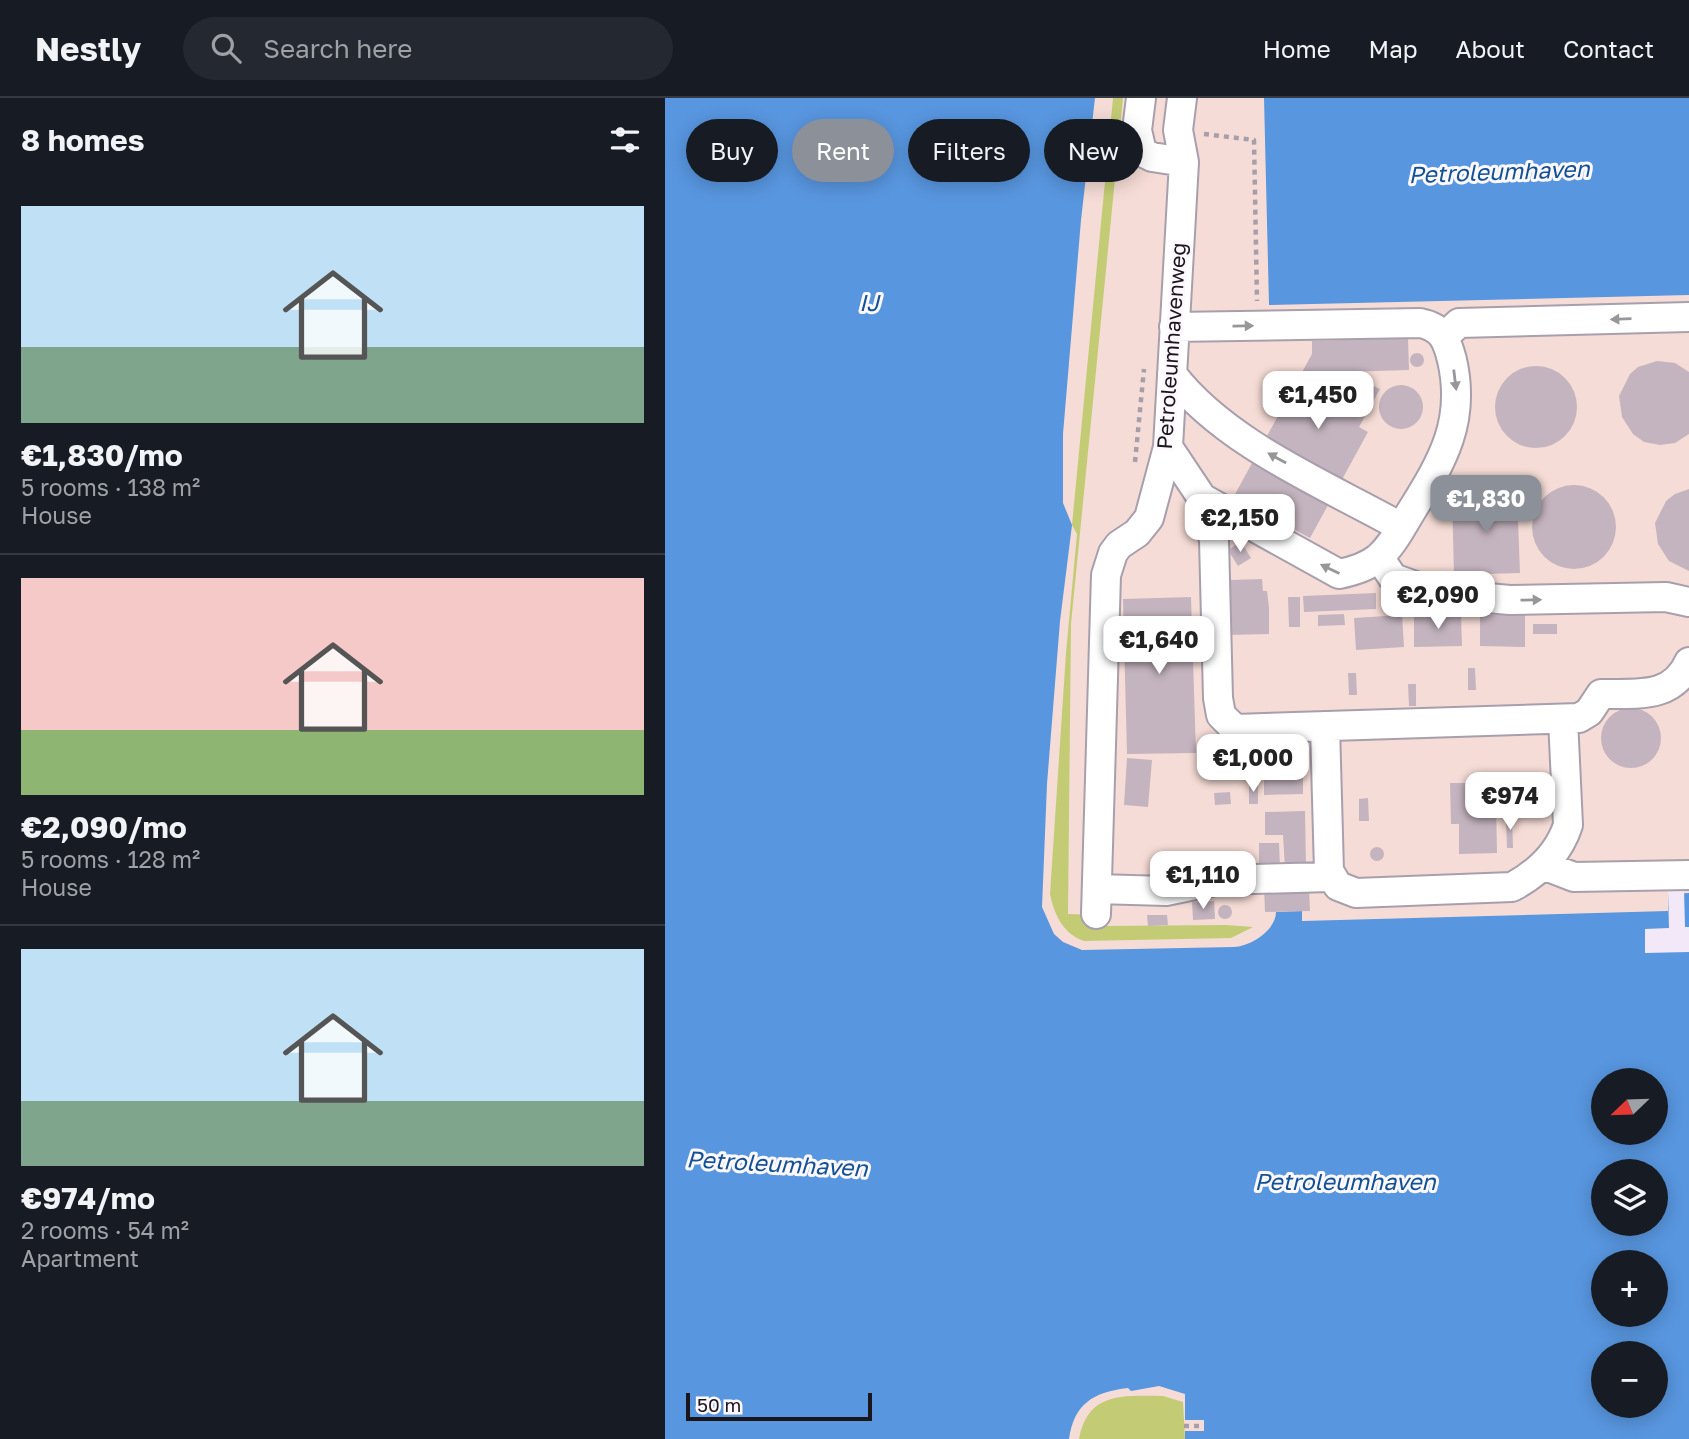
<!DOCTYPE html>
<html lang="en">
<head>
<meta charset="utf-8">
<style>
  body { margin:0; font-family:"Golos Text",sans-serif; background:#242831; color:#f1f3f6; height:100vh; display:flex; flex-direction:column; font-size:26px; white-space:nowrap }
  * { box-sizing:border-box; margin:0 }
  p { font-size:23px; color:#9ea1a6 }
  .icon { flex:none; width:38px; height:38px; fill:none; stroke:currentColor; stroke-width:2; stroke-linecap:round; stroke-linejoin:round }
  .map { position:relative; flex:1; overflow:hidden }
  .panel { display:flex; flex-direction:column; background:#171b24; width:665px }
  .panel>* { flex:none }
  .hud { position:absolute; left:21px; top:21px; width:665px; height:63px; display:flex; gap:14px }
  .needle { width:46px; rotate:247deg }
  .tools { position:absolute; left:926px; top:970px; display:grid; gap:14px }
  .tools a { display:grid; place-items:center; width:77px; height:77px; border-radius:50%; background:#171b24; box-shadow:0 4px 18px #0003; font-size:35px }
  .scale { position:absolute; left:21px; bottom:18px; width:186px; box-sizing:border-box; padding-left:7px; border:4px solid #1a161b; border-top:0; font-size:19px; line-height:24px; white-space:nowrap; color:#1a161b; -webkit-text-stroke:5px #fcf8fe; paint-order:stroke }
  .price { position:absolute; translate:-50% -60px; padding:0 16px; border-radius:14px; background:#fff; color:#222; font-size:23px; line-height:46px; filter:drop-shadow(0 2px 4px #0008) }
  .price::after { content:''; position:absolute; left:50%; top:42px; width:21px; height:16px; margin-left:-10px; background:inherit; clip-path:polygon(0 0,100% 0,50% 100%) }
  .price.current { background:#8c9099; color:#fff }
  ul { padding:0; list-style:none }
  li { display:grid; align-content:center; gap:14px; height:371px; padding:0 21px }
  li+li { border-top:2px solid #363941 }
  li span { display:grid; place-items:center; height:217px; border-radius:0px; color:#555 }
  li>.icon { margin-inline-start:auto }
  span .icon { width:126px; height:126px; fill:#fffc; stroke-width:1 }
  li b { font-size:30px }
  h2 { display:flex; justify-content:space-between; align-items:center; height:84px; padding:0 21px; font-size:30px }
  .chip { padding:0 24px; border-radius:32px; background:#171b24; box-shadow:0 4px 18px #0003; font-size:24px; line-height:63px }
  .chip.current { background:#8c9099; color:#fff }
  header { display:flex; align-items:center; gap:42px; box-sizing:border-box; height:98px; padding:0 35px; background:#171b24; border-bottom:2px solid #363941 }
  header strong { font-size:33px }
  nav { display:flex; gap:38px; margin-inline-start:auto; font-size:24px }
  .search { width:490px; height:63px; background:#242831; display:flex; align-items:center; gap:18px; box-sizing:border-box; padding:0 24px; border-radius:38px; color:#9ea1a6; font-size:26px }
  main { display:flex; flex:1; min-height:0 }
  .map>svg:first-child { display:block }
  .industrial { fill:#f6dcd6; fill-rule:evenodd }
  .green { fill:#c3cc74 }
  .water { fill:#5896df; fill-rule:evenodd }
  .pier { fill:#f2e8f7 }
  .building { fill:#c4b4bf }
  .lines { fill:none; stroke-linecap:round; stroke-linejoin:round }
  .minor-casing { stroke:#a89fad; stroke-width:32 }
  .path { stroke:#a69faa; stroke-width:4.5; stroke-dasharray:5 5; stroke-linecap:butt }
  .minor { stroke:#fff; stroke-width:28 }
  .oneway { fill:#989698 }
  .labels { text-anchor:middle; stroke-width:6; stroke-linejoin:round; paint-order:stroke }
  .street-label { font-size:21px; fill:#1a161b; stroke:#fcf8fe }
  .water-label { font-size:23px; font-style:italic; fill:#115194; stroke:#fcf8fe }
</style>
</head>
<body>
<header>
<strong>Nestly</strong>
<div class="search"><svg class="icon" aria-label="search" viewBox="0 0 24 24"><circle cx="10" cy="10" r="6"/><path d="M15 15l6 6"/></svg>Search here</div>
<nav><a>Home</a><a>Map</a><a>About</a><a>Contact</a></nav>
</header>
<main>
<section class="panel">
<h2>8 homes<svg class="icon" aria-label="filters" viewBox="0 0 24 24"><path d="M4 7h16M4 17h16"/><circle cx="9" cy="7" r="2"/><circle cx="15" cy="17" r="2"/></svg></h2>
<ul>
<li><span style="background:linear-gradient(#bfe0f5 65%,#7fa58c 0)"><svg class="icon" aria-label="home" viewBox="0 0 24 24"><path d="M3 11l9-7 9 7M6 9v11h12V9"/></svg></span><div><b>€1,830/mo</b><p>5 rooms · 138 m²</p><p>House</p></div></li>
<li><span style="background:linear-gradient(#f6c9c9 70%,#8fb573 0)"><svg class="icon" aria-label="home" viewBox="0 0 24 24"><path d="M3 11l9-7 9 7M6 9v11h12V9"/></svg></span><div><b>€2,090/mo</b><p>5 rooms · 128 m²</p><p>House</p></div></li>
<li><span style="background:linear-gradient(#bfe0f5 70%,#7fa58c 0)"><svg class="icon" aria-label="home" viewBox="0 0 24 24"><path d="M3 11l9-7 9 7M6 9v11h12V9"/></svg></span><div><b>€974/mo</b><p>2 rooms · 54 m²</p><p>Apartment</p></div></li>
</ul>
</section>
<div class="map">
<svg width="1024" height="1341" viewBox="0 0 1024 1341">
  <rect width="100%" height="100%" fill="#f2e8f7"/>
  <path class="industrial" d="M 272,0 L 1024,0 L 1024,1341 L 369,1341 ZM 938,982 L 990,982 L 990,1034 L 938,1034 ZM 938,1073 L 990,1073 L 990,1125 L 938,1125 ZM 938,1164 L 990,1164 L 990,1216 L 938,1216 ZM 938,1255 L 990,1255 L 990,1307 L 938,1307 Z"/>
  <path class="green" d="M 448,0 L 458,0 L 406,526 L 403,816 L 438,817 L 438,828 L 561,827 L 588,829 L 566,840 L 419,843 C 398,836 389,816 385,796 L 401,555 L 412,436 L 407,427 Z
    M 498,1298 L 518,1304 L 520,1341 L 414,1341 C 423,1293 459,1298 498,1298 Z"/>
  <path class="water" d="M 0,0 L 430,0 L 416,122 L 398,336 L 398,405 L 407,427 L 395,523 L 382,686 L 377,809 L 389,836 L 398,844 L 417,852 L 569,849 C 586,848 611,832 611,814 L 637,813 L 637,823 L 1003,813 L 1003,796 L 1024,795 L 1024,1341 L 520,1341 L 520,1333 L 539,1333 L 539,1322 L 520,1322 L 520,1296 L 494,1288 L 466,1293 L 463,1290 C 428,1294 409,1306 404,1341 L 0,1341 ZM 938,982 L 990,982 L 990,1034 L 938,1034 ZM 938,1073 L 990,1073 L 990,1125 L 938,1125 ZM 938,1164 L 990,1164 L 990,1216 L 938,1216 ZM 938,1255 L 990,1255 L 990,1307 L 938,1307 Z
    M 599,0 L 1024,0 L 1024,197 L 604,207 Z"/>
  <path class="pier" d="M 1019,791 L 1020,829 L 1024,829 L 1024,854 L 980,855 L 980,831 L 1004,830 L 1003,793 Z"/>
  <path class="building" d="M 743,240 L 744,272 L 678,274 L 715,291 L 694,329 L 703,334 L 645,440 L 569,398 L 647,256 L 647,243 Z
    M745 262a7 7 0 1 1 14 0a7 7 0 1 1-14 0Z
    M 992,263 L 1010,265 L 1024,274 L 1024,336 L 1010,345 L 995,347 L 979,344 L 968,336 L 957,319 L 954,298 L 965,276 L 973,269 Z
    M830 309a41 41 0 1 1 82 0a41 41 0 1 1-82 0Z
    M714 309a22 22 0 1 1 44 0a22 22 0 1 1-44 0Z
    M867 429a42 42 0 1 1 84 0a42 42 0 1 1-84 0Z
    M 1024,391 L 1024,473 L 1004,463 L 993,446 L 990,425 L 1001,403 L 1010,396 Z
    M 852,397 L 855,475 L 789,477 L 787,399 Z
    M 576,444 L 586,460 L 573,468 L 563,452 Z
    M 597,481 L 598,493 L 602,493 L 604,510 L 604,536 L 562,537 L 561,494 L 566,494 L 566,482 Z
    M 711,495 L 711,511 L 639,514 L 638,498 Z
    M 526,499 L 531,655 L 462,656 L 458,501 Z
    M 623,499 L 635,499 L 635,529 L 624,529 Z
    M 679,516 L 680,527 L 653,528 L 653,517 Z
    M 737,517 L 739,549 L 691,552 L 689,520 Z
    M 796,517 L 797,548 L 749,549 L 749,518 Z
    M 815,517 L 860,517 L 860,549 L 815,548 Z
    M 868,526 L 892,526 L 892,536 L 868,536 Z
    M 803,570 L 810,570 L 811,592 L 803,592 Z
    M 683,575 L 691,575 L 692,597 L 684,597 Z
    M 743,586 L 751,586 L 751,608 L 744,608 Z
    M936 640a30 30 0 1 1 60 0a30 30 0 1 1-60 0Z
    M 462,660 L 487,662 L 483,709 L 459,707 Z
    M 638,678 L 638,696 L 599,697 L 599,679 Z
    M 584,685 L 593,686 L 593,706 L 584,706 Z
    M 785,685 L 801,685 L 802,703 L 831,702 L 832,755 L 794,756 L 794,726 L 786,726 Z
    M 565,694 L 566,706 L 550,707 L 549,695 Z
    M 703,700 L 704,723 L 694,723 L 694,701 Z
    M 640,713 L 641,770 L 620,770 L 618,737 L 600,737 L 600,714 Z
    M 847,718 L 848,750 L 842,750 L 841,719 Z
    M 594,745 L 614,745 L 615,770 L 594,770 Z
    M705 756a7 7 0 1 1 14 0a7 7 0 1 1-14 0Z
    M 599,790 L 644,790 L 645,813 L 600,814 Z
    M 549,803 L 550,821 L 528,822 L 527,804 Z
    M553 814a7 7 0 1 1 14 0a7 7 0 1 1-14 0Z
    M 482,817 L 502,817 L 503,827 L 483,828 Z"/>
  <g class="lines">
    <defs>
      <path id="minor" d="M 476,0 L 472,32 L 477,54 L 487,59 L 519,64
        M 509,229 L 755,225 C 777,229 782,242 787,262 C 801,323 778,362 747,412 C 737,428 728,447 713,460 C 702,469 689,473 674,476 L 537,400
        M 780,238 L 794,225 L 1024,219
        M 507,276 C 559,345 661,387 736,429
        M 503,349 L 537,400 L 549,442 L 553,600 L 556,617 L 570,631 L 914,620 L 924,614 L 936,596 C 971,595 1007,602 1024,564
        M 714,459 L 728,480 L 756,490 L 789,497 L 845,502 L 1001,499 L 1024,504
        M 660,628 L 664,773 L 673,788 L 691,795 L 847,789 C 873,775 894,755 903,727 L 898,621
        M 878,767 L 909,779 L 1024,777
        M 432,791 L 501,793 L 554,782 L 665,779
        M 431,816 L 441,477 L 448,455 L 454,447 L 472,435 L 484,420 L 503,349 L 519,64 L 513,32 L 517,0"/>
    </defs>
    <use href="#minor" class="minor-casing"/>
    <path class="path" d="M 539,36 L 589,42 L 592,203
      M 470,364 L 479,271
      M 519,1328 L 535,1328"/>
    <use href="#minor" class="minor"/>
  </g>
  <defs><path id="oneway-solid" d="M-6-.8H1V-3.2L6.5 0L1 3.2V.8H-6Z" transform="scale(1.75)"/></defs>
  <g class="oneway">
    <use href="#oneway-solid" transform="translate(956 221) rotate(178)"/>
    <use href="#oneway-solid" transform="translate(578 228) rotate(-1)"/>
    <use href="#oneway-solid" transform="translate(790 282) rotate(83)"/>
    <use href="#oneway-solid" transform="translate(612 360) rotate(-151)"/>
    <use href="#oneway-solid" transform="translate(665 471) rotate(-154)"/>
    <use href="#oneway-solid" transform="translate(866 502) rotate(-1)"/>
  </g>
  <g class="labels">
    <g class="street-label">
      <text transform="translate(507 248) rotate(-86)" y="7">Petroleumhavenweg</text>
    </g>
    <g class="water-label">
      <text transform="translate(834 74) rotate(-2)" y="8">Petroleumhaven</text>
      <text x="204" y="213">IJ</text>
      <text transform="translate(112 1066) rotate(3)" y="8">Petroleumhaven</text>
      <text x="680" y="1092">Petroleumhaven</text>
    </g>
  </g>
</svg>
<div class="tools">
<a><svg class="needle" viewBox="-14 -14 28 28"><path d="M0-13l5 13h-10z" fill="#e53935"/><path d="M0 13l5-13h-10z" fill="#9ea1a6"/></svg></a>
<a><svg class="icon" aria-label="layers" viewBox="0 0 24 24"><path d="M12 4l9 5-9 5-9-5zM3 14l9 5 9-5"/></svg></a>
<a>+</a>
<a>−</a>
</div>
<div class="scale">50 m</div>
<b class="price" style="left:653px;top:333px">€1,450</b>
<b class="price current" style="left:821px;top:437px">€1,830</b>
<b class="price" style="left:575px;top:456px">€2,150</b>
<b class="price" style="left:773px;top:533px">€2,090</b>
<b class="price" style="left:494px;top:578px">€1,640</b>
<b class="price" style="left:588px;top:696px">€1,000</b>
<b class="price" style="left:845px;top:734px">€974</b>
<b class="price" style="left:538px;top:813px">€1,110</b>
<div class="hud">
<a class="chip">Buy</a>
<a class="chip current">Rent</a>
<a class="chip">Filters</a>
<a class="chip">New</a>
</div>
</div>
</main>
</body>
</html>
